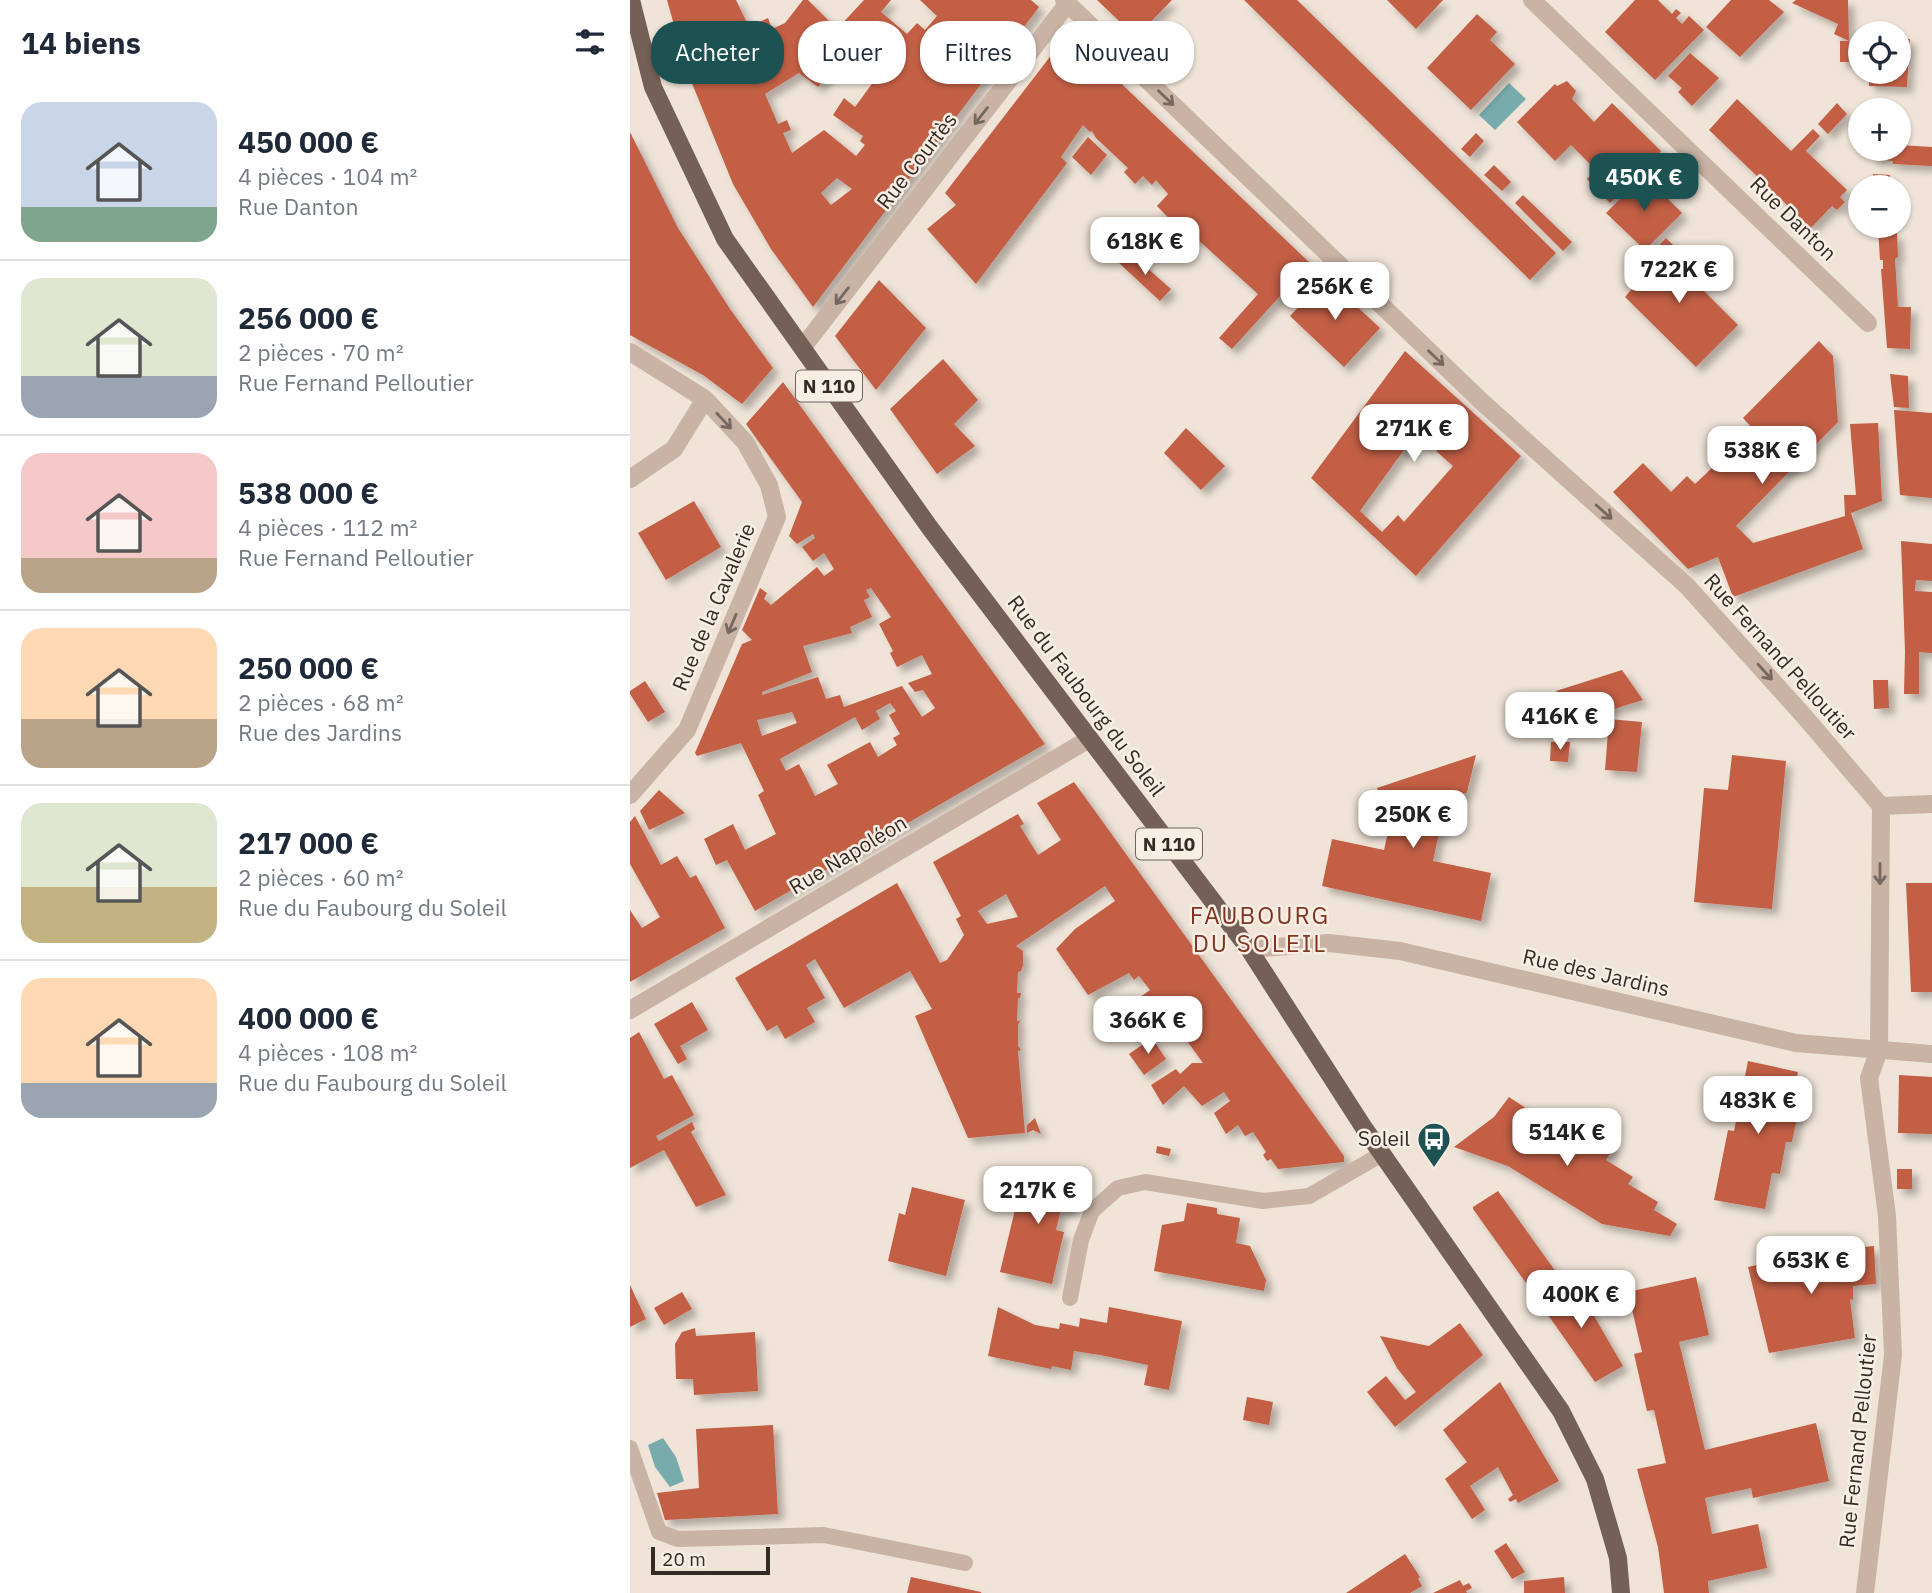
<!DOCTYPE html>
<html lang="fr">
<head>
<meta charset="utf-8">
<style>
  body { margin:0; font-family:"IBM Plex Sans",sans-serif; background:#f2f2f3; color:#1f2937; height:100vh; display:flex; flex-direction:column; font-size:26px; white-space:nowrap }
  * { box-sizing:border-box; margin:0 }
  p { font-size:23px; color:#747a83 }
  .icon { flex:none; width:38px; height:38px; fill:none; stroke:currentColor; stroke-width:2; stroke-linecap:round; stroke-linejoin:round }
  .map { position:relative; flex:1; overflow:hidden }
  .drawer { display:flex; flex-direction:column; background:#fff; width:630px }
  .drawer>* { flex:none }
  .guide { position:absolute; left:21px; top:21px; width:665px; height:63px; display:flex; gap:14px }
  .tools { position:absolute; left:1218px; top:21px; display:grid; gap:14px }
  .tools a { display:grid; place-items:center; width:63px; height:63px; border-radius:50%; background:#fff; box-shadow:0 2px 5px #0004; font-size:35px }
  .scale { position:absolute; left:21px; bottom:18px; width:119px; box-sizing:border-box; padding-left:7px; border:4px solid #342a26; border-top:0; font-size:19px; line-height:24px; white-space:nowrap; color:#342a26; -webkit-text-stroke:5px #f8eee4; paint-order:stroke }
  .price { position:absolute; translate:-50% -60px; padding:0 16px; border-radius:14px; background:#fff; color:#222; font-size:23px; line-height:46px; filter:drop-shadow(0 2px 4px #0008) }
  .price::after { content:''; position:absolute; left:50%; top:42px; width:21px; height:16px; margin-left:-10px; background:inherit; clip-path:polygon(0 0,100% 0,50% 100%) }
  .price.on { background:#1d5253; color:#fff }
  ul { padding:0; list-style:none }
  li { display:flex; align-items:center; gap:21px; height:175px; padding:0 21px }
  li+li { border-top:2px solid #e0e1e3 }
  li span { display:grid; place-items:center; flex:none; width:196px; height:140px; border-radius:21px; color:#555 }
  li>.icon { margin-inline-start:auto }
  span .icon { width:84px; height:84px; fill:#fffc; stroke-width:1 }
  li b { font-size:30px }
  h2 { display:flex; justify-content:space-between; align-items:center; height:84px; padding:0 21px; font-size:30px }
  .tag { padding:0 24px; border-radius:28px; background:#fff; box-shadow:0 2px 5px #0004; font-size:24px; line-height:63px }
  .tag.on { background:#1d5253; color:#fff }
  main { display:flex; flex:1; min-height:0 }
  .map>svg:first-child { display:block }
  .water { fill:#78acac }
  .building { fill:#c25e44; fill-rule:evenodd; filter:url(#shadow) }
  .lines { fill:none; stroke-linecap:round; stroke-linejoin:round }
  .lane { stroke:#c8b3a5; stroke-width:16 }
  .street { stroke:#c8b3a5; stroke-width:18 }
  .primary { stroke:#756057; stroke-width:18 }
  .oneway { stroke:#77685f }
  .labels { text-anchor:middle; stroke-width:5; stroke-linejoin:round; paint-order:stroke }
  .shield { fill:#f8eee4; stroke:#6f655f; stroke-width:2 }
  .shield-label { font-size:19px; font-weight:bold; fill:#342a26 }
  .street-label { font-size:21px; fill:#342a26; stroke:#f8eee4 }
  .poi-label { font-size:21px; fill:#342a26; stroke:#f8eee4; text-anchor:end }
  .quarter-label { font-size:24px; letter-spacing:2px; fill:#803422; stroke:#f8eee4 }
</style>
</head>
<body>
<main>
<section class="drawer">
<h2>14 biens<svg class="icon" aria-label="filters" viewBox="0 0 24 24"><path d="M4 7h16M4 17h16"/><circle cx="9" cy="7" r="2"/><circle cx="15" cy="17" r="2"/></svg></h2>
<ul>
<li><span style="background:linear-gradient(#c9d6e8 75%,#7fa58c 0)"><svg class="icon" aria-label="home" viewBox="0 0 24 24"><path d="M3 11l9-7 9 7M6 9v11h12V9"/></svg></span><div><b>450 000 €</b><p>4 pièces · 104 m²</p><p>Rue Danton</p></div></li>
<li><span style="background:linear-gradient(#dfe7d0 70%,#9aa5b1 0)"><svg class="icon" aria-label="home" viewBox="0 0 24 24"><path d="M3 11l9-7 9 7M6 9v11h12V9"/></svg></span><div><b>256 000 €</b><p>2 pièces · 70 m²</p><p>Rue Fernand Pelloutier</p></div></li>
<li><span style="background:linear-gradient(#f6c9c9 75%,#b9a48a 0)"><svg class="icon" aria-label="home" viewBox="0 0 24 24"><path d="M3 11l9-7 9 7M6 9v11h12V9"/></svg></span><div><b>538 000 €</b><p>4 pièces · 112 m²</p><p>Rue Fernand Pelloutier</p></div></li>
<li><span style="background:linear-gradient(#ffd9b3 65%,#b9a48a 0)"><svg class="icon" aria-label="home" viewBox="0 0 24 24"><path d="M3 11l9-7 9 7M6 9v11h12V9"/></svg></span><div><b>250 000 €</b><p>2 pièces · 68 m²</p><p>Rue des Jardins</p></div></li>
<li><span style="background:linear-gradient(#dfe7d0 60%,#c2b280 0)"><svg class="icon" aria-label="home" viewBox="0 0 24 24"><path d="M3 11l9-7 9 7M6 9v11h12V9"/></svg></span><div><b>217 000 €</b><p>2 pièces · 60 m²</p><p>Rue du Faubourg du Soleil</p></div></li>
<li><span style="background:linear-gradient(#ffd9b3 75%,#9aa5b1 0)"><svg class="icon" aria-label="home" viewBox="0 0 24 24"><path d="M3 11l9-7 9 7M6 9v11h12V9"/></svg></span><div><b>400 000 €</b><p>4 pièces · 108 m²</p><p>Rue du Faubourg du Soleil</p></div></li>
</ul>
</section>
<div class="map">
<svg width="1302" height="1593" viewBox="0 0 1302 1593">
  <defs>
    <filter id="shadow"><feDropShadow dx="6" dy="6" stdDeviation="3.5" flood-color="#0004"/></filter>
  </defs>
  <rect width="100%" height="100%" fill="#f0e4d8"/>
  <path class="water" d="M 879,83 L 896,99 L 865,130 L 849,115 Z
    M 33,1438 L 46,1457 L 54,1481 L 40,1487 L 25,1467 L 18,1445 Z"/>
  <path class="building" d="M 37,0 L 106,0 L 119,27 L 138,18 L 142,29 L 155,23 L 173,0 L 178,0 L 207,29 L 234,0 L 261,0 L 251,12 L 277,34 L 287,23 L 295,30 L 307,16 L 290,0 L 401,0 L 409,7 L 183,307 L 141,249 L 103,184 L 57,71 ZM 231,37 L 260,59 L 225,107 L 214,98 L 203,115 L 233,136 L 230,141 L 235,145 L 226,156 L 194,130 L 162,153 L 153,133 L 161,130 L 157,120 L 148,124 L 135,94 L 169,73 L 188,87 ZM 207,178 L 222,189 L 201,205 L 191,193 Z
    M 467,0 L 542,0 L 506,37 Z
    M 614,0 L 667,0 L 926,253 L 900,280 Z
    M 757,0 L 813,0 L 786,29 Z
    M 1005,0 L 1028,0 L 1042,14 L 1046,9 L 1051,13 L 1046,18 L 1052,24 L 1059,16 L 1074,30 L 1025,80 L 975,32 Z
    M 1101,0 L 1139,0 L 1154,12 L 1110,57 L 1076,27 Z
    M 1166,0 L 1218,0 L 1219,41 L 1204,34 L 1208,24 L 1162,3 Z
    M 847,14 L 867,32 L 860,40 L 885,64 L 841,110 L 797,68 Z
    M 436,36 L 441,36 L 680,263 L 602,349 L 589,338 L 628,294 L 566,238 L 561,241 L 527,206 L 538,194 L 526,180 L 522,185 L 513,176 L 505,184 L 494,172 L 498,168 L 466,138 L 462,131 L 460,132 L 453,125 L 431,157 L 437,163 L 346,284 L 297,229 L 326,205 L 315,193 Z
    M 1269,38 L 1280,39 L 1277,87 L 1239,86 L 1239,72 L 1269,72 Z
    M 1210,41 L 1219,41 L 1219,62 L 1210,62 Z
    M 1060,53 L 1089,78 L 1062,106 L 1048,92 L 1052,88 L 1038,76 Z
    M 937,81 L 946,91 L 942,99 L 964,122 L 982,103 L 1031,151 L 980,203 L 957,179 L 966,170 L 941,145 L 925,161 L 887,122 L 925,84 L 927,86 Z
    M 1107,99 L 1161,151 L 1183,129 L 1190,136 L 1176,151 L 1217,190 L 1210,197 L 1215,202 L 1207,210 L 1202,206 L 1181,228 L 1079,130 Z
    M 1207,103 L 1217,114 L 1198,134 L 1188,124 Z
    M 0,132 L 48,228 L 100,309 L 143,368 L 112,404 L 73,375 L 0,335 Z
    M 846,133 L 854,141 L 840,157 L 831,149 Z
    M 458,137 L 477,155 L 461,175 L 442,157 Z
    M 1269,145 L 1302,147 L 1302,166 L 1263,164 L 1263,161 L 1242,159 L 1241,149 L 1269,149 Z
    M 864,165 L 881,182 L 872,191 L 854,175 Z
    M 1243,174 L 1260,175 L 1260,187 L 1244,187 Z
    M 1014,175 L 1052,213 L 1015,250 L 976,213 Z
    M 893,195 L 942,242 L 933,251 L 885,203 Z
    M 1248,228 L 1253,229 L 1253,234 L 1267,233 L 1268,257 L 1265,259 L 1268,307 L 1281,307 L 1280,349 L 1257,348 L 1251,269 L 1253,269 L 1253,260 L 1250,260 Z
    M 1036,238 L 1057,259 L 1049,266 L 1108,325 L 1066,367 L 995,297 L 1012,277 L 1005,270 Z
    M 499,252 L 541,289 L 530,301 L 489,263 Z
    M 696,278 L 750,328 L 714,367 L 660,316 Z
    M 249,280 L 296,328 L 246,390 L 205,336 Z
    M 1189,341 L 1203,356 L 1208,422 L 1106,526 L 1123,543 L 1215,516 L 1214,495 L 1226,495 L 1220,424 L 1248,423 L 1252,501 L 1221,513 L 1233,549 L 1103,597 L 1088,557 L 1058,569 L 983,492 L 1013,463 L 1041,492 L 1057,476 L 1065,484 L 1123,429 L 1113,418 Z
    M 775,351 L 891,456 L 786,576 L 681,478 ZM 806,432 L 815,441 L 806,451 L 823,466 L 774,522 L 768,515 L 752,532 L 730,511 L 784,436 L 796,447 Z
    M 313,359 L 348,400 L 324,424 L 345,446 L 307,474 L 260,409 Z
    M 1260,374 L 1278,376 L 1279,408 L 1264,407 Z
    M 153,382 L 415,744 L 125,911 L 97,860 L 86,865 L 74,839 L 103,824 L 115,850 L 146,834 L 128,795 L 134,791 L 111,743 L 67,756 L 65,753 L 112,644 L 122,640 L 112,630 L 130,588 L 137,593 L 134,599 L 141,605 L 187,567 L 194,576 L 204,569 L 194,553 L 183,561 L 172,547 L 185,538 L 183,534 L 167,544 L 159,536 L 172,502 L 116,424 ZM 241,588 L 261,617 L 249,624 L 263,651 L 260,653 L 267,667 L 292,655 L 302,674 L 278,683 L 285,692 L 293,690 L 305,708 L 292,717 L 272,686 L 214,707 L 210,695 L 196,699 L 188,677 L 132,695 L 132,692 L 182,672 L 173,646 L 222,633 L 220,627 L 242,617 L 234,600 L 240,597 L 236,590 ZM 260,703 L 266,711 L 259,715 L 270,734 L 263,738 L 267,745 L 248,757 L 240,742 L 197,765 L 208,784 L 185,796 L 169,764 L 156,771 L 150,759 L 225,717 L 232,730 L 250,719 L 246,711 ZM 162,712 L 167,723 L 132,736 L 127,720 Z
    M 1264,410 L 1302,413 L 1302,498 L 1270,495 Z
    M 556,428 L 595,466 L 571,490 L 534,453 Z
    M 64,501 L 91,547 L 36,580 L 8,533 Z
    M 1271,541 L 1302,544 L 1302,581 L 1286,580 L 1285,591 L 1302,592 L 1302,653 L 1289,652 L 1289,694 L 1274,694 L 1275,651 Z
    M 992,670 L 1013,700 L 958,717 L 926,691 Z
    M 1243,680 L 1258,680 L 1259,708 L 1244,709 Z
    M 15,681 L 35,712 L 18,722 L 0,694 L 0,691 Z
    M 979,719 L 1012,722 L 1007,772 L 975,770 Z
    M 921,742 L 940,742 L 938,762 L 920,761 Z
    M 846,755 L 837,792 L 829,797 L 817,796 L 803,861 L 861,873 L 851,921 L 692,886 L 702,839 L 754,850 L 764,806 L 755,809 L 747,788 Z
    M 1102,755 L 1156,761 L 1142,909 L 1064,902 L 1074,788 L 1098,790 Z
    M 444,782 L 714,1156 L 714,1162 L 648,1169 L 641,1159 L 637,1161 L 633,1155 L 636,1152 L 623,1132 L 615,1136 L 608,1125 L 596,1134 L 584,1113 L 600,1101 L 594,1092 L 572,1106 L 554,1086 L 533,1105 L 521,1085 L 546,1069 L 550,1074 L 562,1063 L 573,1063 L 531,1005 L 513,1019 L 502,1003 L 520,990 L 509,976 L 504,980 L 499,973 L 458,995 L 426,949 L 445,929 L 485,901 L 475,886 L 386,946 L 393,951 L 393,965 L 391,971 L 388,972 L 387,993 L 391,993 L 390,998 L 388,998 L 387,1021 L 390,1021 L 388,1025 L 388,1046 L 391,1050 L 388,1051 L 395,1133 L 338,1138 L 285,1016 L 302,1009 L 280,971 L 214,1008 L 185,959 L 176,965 L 195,998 L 177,1008 L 185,1022 L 155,1039 L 147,1025 L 137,1031 L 105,978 L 267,883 L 310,963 L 317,960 L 334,935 L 326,919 L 331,916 L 303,862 L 388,814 L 394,824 L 390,826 L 408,855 L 431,840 L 407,803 ZM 376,894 L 388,917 L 357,924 L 348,911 Z
    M 29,790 L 55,813 L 19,830 L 10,811 Z
    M 5,816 L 31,865 L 47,856 L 60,878 L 66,875 L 95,928 L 0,982 L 0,910 L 12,928 L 30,917 L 0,864 L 0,822 Z
    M 1276,883 L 1302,883 L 1302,992 L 1281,992 Z
    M 62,1002 L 78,1030 L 50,1046 L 57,1059 L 48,1064 L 24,1024 Z
    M 9,1032 L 34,1079 L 42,1075 L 64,1115 L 26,1136 L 29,1141 L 62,1122 L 65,1129 L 61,1132 L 96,1195 L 66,1207 L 34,1150 L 0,1168 L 0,1038 Z
    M 522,1038 L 536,1059 L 514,1075 L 499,1054 Z
    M 1118,1061 L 1168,1072 L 1161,1110 L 1168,1112 L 1162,1142 L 1156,1142 L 1150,1174 L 1142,1173 L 1135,1209 L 1084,1200 L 1098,1130 L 1104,1131 Z
    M 1269,1075 L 1302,1077 L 1302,1134 L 1268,1133 Z
    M 879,1097 L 941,1138 L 949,1126 L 984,1148 L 976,1160 L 1003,1177 L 998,1184 L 1028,1202 L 1024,1210 L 1047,1224 L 1040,1236 L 972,1224 L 878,1166 L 824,1147 L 864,1117 Z
    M 405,1118 L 411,1134 L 403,1130 L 397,1133 L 397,1125 Z
    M 527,1146 L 541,1149 L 539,1156 L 526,1153 Z
    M 395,1168 L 447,1180 L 439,1211 L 431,1209 L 426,1230 L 434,1232 L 422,1284 L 370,1272 Z
    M 1267,1169 L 1282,1169 L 1282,1189 L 1267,1189 Z
    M 282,1187 L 335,1200 L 316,1276 L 258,1261 L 269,1213 L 275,1215 Z
    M 868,1191 L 931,1279 L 906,1297 L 843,1209 L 843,1207 Z
    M 557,1203 L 587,1208 L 587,1214 L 610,1218 L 606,1243 L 620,1246 L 636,1280 L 634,1291 L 524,1271 L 532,1225 L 554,1221 Z
    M 1244,1246 L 1246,1284 L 1223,1286 L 1223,1300 L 1220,1299 L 1225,1338 L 1139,1353 L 1118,1267 L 1186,1252 Z
    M 1066,1277 L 1079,1335 L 1049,1342 L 1075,1450 L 1186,1423 L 1199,1481 L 1123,1498 L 1121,1488 L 1075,1498 L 1082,1534 L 1128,1524 L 1137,1568 L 1078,1581 L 1079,1593 L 1034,1593 L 1028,1547 L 1007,1469 L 1036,1463 L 1024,1410 L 1017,1411 L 1004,1354 L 1012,1352 L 998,1292 Z
    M 942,1278 L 993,1366 L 965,1382 L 909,1302 Z
    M 0,1285 L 16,1319 L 0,1327 Z
    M 52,1292 L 62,1309 L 34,1325 L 24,1308 Z
    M 368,1307 L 405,1325 L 429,1329 L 430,1323 L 449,1327 L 450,1318 L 477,1323 L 479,1307 L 552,1321 L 539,1390 L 514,1385 L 518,1365 L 470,1355 L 444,1351 L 441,1370 L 422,1366 L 421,1369 L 358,1356 Z
    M 830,1323 L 853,1355 L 765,1427 L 737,1392 L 756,1376 L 775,1400 L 786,1392 L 767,1368 L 750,1336 L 799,1346 Z
    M 65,1328 L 66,1336 L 125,1332 L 128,1391 L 64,1395 L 63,1379 L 46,1379 L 45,1344 L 52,1332 Z
    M 870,1382 L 929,1481 L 888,1503 L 886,1499 L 880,1502 L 878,1499 L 883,1495 L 868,1467 L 840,1486 L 855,1510 L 842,1519 L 815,1479 L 837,1462 L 813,1430 Z
    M 617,1397 L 643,1402 L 639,1425 L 613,1420 Z
    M 143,1425 L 148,1514 L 35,1520 L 27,1493 L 69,1488 L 66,1429 Z
    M 876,1543 L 895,1572 L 882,1579 L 864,1551 Z
    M 775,1554 L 790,1577 L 788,1579 L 792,1586 L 780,1593 L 716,1593 Z
    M 281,1577 L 351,1592 L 351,1593 L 277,1593 Z
    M 934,1577 L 935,1593 L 894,1593 L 894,1581 Z
    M 830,1580 L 833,1586 L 839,1583 L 842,1588 L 836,1591 L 837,1593 L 803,1593 Z"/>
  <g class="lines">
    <path class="lane" d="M 440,1298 L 451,1240 L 462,1211 L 488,1188 L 515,1182 L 633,1201 L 679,1196 L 752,1154
      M 0,1448 L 29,1532 L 48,1539 L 194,1535 L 335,1563"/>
    <path class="street" d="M 434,0 L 851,401 L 1057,586 L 1174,716 L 1251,806 L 1249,1050 L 1239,1078 L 1257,1216 L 1263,1355 L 1235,1593
      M 902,0 L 1238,323
      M 173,347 L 438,3
      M 0,352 L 75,399 L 115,442 L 139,485 L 147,517 L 57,730 L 0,795
      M 0,479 L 44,449 L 75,399
      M 1251,806 L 1302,804
      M 619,949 L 699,943 L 770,951 L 1166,1043 L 1302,1054
      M 0,1010 L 459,739"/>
    <path class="primary" d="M 1,0 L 23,87 L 95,239 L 300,528 L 619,949 L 734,1128 L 931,1411 L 965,1479 L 988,1558 L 991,1593"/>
  </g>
  <defs><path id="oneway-shaft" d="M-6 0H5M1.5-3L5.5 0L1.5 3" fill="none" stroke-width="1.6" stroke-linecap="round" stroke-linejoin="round" transform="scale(1.75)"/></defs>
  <g class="oneway">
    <use href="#oneway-shaft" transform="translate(536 98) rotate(44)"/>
    <use href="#oneway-shaft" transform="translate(351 116) rotate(128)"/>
    <use href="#oneway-shaft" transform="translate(212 296) rotate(128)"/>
    <use href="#oneway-shaft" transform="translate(806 358) rotate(44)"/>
    <use href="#oneway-shaft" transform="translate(94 421) rotate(47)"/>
    <use href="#oneway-shaft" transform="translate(974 512) rotate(42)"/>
    <use href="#oneway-shaft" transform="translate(102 624) rotate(113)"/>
    <use href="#oneway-shaft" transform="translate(1135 672) rotate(48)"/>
    <use href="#oneway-shaft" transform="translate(1250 874) rotate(90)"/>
  </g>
  <defs>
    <symbol id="bus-pin" viewBox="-11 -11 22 30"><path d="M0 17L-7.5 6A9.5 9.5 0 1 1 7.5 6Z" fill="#1d5253" stroke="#f8eee4"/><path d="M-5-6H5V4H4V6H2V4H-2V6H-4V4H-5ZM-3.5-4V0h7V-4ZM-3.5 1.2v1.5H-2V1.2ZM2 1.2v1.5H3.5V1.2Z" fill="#fff"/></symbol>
  </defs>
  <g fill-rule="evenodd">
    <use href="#bus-pin" x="785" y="1120" width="38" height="52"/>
  </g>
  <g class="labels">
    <g class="shield">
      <rect x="166" y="370.5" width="66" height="31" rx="5"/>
      <rect x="506" y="828.5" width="66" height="31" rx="5"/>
    </g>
    <g class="shield-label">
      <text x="199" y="393">N 110</text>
      <text x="539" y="851">N 110</text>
    </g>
    <g class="street-label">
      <text transform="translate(287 161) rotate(-52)" y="7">Rue Courtès</text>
      <text transform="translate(1163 219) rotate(44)" y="7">Rue Danton</text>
      <text transform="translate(84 607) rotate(-67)" y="7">Rue de la Cavalerie</text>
      <text transform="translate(1150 657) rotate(48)" y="7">Rue Fernand Pelloutier</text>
      <text transform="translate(456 696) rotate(53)" y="7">Rue du Faubourg du Soleil</text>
      <text transform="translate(218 855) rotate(-31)" y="7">Rue Napoléon</text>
      <text transform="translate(966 973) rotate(13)" y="7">Rue des Jardins</text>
      <text transform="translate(1228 1441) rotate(-84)" y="7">Rue Fernand Pelloutier</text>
    </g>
    <g class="poi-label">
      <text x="780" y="1146">Soleil</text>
    </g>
    <g class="quarter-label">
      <text x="630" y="924">FAUBOURG<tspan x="630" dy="28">DU SOLEIL</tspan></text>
    </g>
  </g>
</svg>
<div class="tools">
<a><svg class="icon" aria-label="locate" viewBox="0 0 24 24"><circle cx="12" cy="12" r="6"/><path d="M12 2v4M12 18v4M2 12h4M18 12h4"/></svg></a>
<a>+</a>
<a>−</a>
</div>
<div class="scale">20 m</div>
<b class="price on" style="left:1014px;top:213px">450K €</b>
<b class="price" style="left:515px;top:277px">618K €</b>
<b class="price" style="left:1049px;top:305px">722K €</b>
<b class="price" style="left:705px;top:322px">256K €</b>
<b class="price" style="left:784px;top:464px">271K €</b>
<b class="price" style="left:1132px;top:486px">538K €</b>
<b class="price" style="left:930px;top:752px">416K €</b>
<b class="price" style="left:783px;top:850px">250K €</b>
<b class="price" style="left:518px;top:1056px">366K €</b>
<b class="price" style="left:1128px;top:1136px">483K €</b>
<b class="price" style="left:937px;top:1168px">514K €</b>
<b class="price" style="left:408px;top:1226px">217K €</b>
<b class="price" style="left:1181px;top:1296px">653K €</b>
<b class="price" style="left:951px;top:1330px">400K €</b>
<div class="guide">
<a class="tag on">Acheter</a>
<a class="tag">Louer</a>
<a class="tag">Filtres</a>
<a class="tag">Nouveau</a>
</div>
</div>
</main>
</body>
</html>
